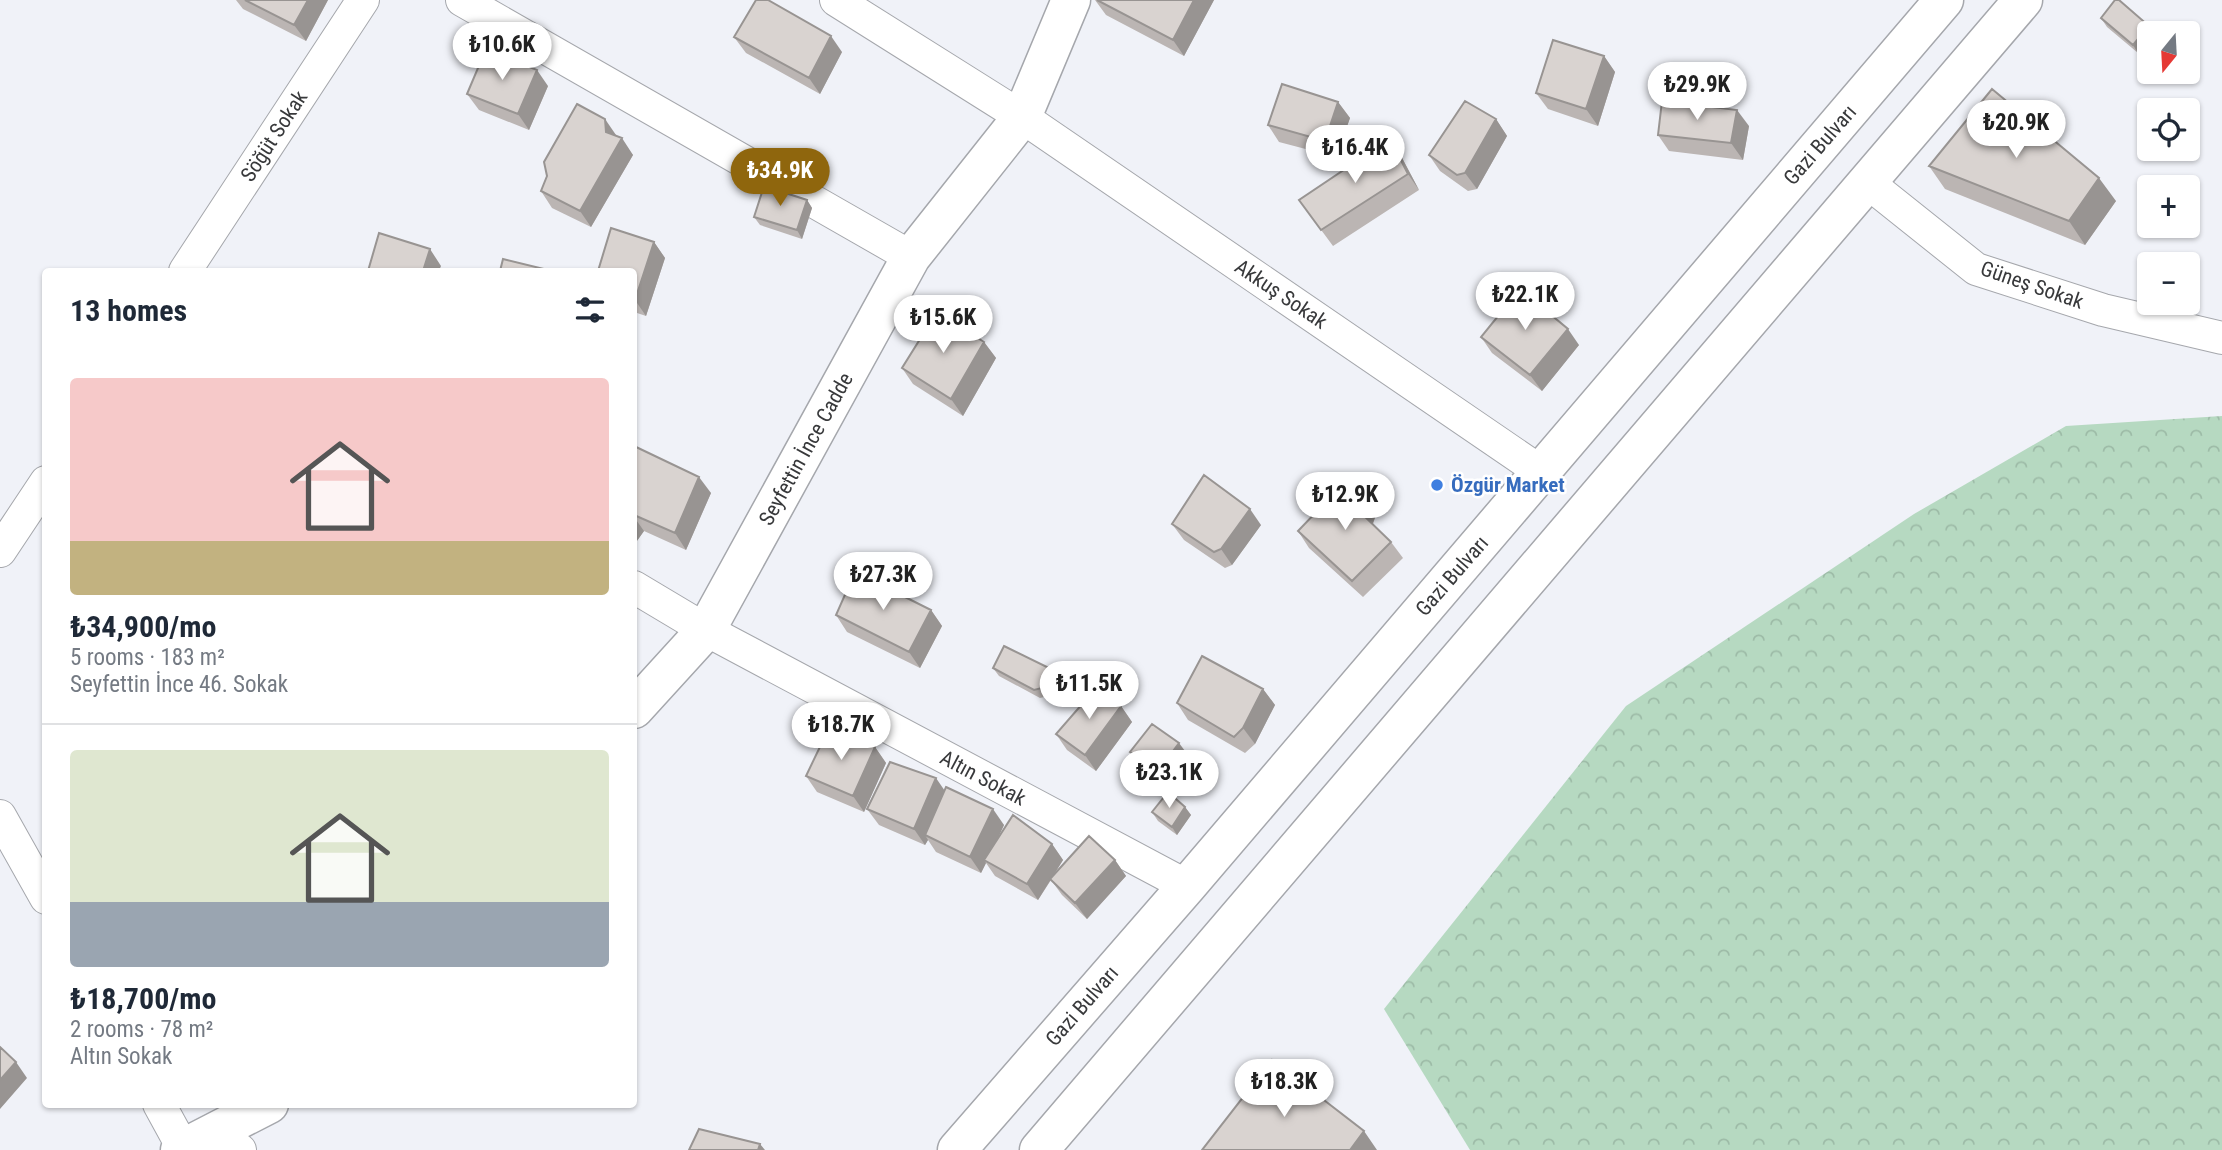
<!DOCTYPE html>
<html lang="en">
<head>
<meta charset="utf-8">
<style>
  body { margin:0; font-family:"Roboto Condensed",sans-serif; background:#f2f2f3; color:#1f2937; height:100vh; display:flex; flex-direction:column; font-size:26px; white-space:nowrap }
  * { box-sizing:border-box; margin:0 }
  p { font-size:23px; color:#747a83 }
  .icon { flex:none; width:38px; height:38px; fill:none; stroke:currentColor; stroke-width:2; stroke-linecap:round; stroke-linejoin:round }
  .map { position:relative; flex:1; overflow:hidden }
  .panel { position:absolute; left:42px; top:268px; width:595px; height:840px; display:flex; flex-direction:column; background:#fff; border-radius:7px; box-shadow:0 2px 5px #0004 }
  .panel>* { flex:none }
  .needle { width:46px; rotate:198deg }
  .controls { position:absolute; left:2137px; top:21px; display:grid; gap:14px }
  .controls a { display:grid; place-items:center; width:63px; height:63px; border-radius:7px; background:#fff; box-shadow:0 2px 5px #0004; font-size:35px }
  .price { position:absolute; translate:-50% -60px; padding:0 16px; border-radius:24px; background:#fff; color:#222; font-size:23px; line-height:46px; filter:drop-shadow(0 2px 4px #0008) }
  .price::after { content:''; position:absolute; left:50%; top:42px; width:21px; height:16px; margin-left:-10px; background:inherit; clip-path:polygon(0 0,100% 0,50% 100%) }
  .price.current { background:#8f660d; color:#fff }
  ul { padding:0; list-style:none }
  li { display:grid; align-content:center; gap:14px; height:371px; padding:0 28px }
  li+li { border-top:2px solid #e0e1e3 }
  li span { display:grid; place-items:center; height:217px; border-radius:7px; color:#555 }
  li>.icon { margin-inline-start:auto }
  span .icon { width:126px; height:126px; fill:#fffc; stroke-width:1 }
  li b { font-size:30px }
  h2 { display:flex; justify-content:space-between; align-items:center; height:84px; padding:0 28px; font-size:30px }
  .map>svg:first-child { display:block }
  .forest { fill:url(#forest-crowns) }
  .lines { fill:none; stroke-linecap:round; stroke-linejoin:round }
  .street-casing { stroke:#a5a7ac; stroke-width:34 }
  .secondary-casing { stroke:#a5a7ac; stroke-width:41 }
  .primary-casing { stroke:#a5a7ac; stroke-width:41 }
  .street { stroke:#fff; stroke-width:32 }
  .secondary { stroke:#fff; stroke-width:38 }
  .primary { stroke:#fff; stroke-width:38 }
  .wall { fill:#bbb5b3 }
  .shaded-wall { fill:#989492 }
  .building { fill:#d9d3d0; stroke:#989492; stroke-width:2 }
  .shop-dot { fill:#3f7fe0; stroke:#fff; stroke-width:2.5 }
  .labels { text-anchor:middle; stroke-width:5; stroke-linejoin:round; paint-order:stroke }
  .street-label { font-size:21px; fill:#38393b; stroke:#fff }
  .shop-label { font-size:21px; font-weight:bold; fill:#366cbe; stroke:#fff; text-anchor:start }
</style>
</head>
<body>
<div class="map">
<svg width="2222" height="1150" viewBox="0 0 2222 1150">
  <defs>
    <pattern id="forest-crowns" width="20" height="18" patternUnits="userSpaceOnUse" patternTransform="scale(1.75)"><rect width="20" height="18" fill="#b6d9c1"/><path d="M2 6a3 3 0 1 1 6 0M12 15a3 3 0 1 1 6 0" fill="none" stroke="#9dbba7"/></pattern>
  </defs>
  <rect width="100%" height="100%" fill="#f0f2f8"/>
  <path class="forest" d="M 2222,416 L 2222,1150 L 1470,1150 L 1384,1009 L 1626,706 L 1914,514 L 2066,426 Z"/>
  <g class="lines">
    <defs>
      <path id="street" d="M 462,0 L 911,257
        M 836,0 L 1022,117 L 1541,472
        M 1867,182 L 1976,269 L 2103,310 L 2222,338
        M 185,271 L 363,0
        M 0,551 L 46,482
        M 634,587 L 706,630 L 1187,886
        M 0,816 L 46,898
        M 159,1104 L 183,1148
        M 216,1131 L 240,1150"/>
      <path id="secondary" d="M 634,709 L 706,630 L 911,257 L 1022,117 L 1071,0
        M 180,1150 L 269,1104"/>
      <path id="primary" d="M 957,1150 L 1187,886 L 1944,0
        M 1039,1150 L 2023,0"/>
    </defs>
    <use href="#street" class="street-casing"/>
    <use href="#secondary" class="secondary-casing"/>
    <use href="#primary" class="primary-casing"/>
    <use href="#street" class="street"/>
    <use href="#secondary" class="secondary"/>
    <use href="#primary" class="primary"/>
  </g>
  <path class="wall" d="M 236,0 L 328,0 L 306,41 L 243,9 Z
    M 1095,0 L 1214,0 L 1184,56 L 1106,15 Z
    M 2101,18 L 2149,33 L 2149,41 L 2138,53 L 2107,27 Z
    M 734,37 L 842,52 L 820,94 L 746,53 Z
    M 1604,56 L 1615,72 L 1598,126 L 1548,109 L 1536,93 Z
    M 548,86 L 529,130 L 479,110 L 467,94 Z
    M 1338,102 L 1350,118 L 1336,157 L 1279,142 L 1268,125 Z
    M 1496,119 L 1507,136 L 1477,189 L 1468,191 L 1440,171 L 1429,155 Z
    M 1749,126 L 1743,160 L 1669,151 L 1658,135 Z
    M 616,135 L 633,155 L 591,227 L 552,208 L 541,191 Z
    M 1390,139 L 1401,156 L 1419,190 L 1333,246 L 1299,200 Z
    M 1929,166 L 2116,201 L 2085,245 L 1945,189 Z
    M 807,200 L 812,208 L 802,239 L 760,225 L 754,217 Z
    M 654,242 L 665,258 L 646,316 L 634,312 L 634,271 Z
    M 1481,337 L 1579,345 L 1542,391 L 1492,353 Z
    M 984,342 L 996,358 L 963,416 L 913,384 L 902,368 Z
    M 634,446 L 711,493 L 686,550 L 644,531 L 634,545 Z
    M 1377,512 L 1373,524 L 1391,542 L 1403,558 L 1363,597 L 1309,548 L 1298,531 Z
    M 1172,524 L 1261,525 L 1232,565 L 1225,568 L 1184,540 Z
    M 931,610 L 942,626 L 920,668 L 847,632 L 836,615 Z
    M 993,668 L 1057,678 L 1048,696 L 1040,698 L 999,676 Z
    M 1263,689 L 1275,705 L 1255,744 L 1245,753 L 1188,720 L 1177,703 Z
    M 1121,706 L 1132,722 L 1096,771 L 1067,750 L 1056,734 Z
    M 875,747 L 886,763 L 864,812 L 817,792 L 806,776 Z
    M 1185,751 L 1165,778 L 1136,761 L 1130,752 Z
    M 945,790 L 1004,825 L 996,841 L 1052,844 L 1063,860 L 1053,876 L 1115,860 L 1126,876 L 1087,919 L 1062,895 L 1051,880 L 1038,900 L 995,876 L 986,863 L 981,873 L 936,852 L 928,840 L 925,845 L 879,825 L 867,809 Z
    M 1185,807 L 1191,815 L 1177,835 L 1158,821 L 1152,812 Z"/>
  <path class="shaded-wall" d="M 308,0 L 328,0 L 306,41 L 294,25 Z
    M 1194,0 L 1214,0 L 1184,56 L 1173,40 Z
    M 2149,26 L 2155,33 L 2149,33 L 2149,41 L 2138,53 L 2133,45 Z
    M 831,36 L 842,52 L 820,94 L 809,78 Z
    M 1604,56 L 1615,72 L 1598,126 L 1586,109 Z
    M 537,70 L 548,86 L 529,130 L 518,114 Z
    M 1338,102 L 1350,118 L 1336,157 L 1325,141 Z
    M 1737,110 L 1749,126 L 1743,160 L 1731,143 Z
    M 605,119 L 616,135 L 617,146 L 622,138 L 633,155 L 591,227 L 580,211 L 606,132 Z
    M 1496,119 L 1507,136 L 1477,189 L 1465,173 Z
    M 1390,139 L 1401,156 L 1419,190 L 1408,174 Z
    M 2099,178 L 2116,201 L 2085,245 L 2069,221 Z
    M 807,200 L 812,208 L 802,239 L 797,230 Z
    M 654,242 L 665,258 L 646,316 L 635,300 Z
    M 430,249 L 441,266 L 439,271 L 423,271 Z
    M 1568,329 L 1579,345 L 1542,391 L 1530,375 Z
    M 984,342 L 996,358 L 963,416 L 951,399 Z
    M 699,477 L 711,493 L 686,550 L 675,533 Z
    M 1365,496 L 1377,512 L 1371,528 L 1360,512 Z
    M 1250,509 L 1261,525 L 1232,565 L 1221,549 Z
    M 634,517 L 644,531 L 634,545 Z
    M 931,610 L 942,626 L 920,668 L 909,652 Z
    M 1051,669 L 1057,678 L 1048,696 L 1042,688 Z
    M 1263,689 L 1275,705 L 1255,744 L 1243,728 Z
    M 1121,706 L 1132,722 L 1096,771 L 1085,755 Z
    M 1179,743 L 1185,751 L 1165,778 L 1159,770 Z
    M 875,747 L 886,763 L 864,812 L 853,796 Z
    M 936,778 L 947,794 L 925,835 L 928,840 L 925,845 L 914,829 Z
    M 1185,807 L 1191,815 L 1177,835 L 1172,827 Z
    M 993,809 L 1004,825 L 987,862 L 984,860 L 986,863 L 981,873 L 970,857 Z
    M 1052,844 L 1063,860 L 1038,900 L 1027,884 Z
    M 1115,860 L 1126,876 L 1087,919 L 1075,903 Z
    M 16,1062 L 27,1078 L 0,1109 L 0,1080 Z
    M 1364,1131 L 1377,1150 L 1350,1150 Z
    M 760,1144 L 765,1150 L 758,1150 Z"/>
  <path class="building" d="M 245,0 L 308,0 L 294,25 Z
    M 756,0 L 768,0 L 831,36 L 809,78 L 734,37 Z
    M 1097,0 L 1194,0 L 1173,40 Z
    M 2115,0 L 2119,0 L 2149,26 L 2133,45 L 2101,18 Z
    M 1553,40 L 1604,56 L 1586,109 L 1536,93 Z
    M 486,49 L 537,70 L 518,114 L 467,94 Z
    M 1282,84 L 1338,102 L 1325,141 L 1268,125 Z
    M 1992,89 L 2099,178 L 2069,221 L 1929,166 Z
    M 1465,101 L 1496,119 L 1465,173 L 1457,175 L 1429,155 Z
    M 1662,101 L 1737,110 L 1731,143 L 1658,135 Z
    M 577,104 L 605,119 L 606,132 L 622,138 L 580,211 L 541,191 L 547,176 L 544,162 Z
    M 1390,139 L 1408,174 L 1321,230 L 1299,200 Z
    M 764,186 L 807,200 L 797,230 L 754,217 Z
    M 611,228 L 654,242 L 635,300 L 634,300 L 634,271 L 598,271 Z
    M 379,233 L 430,249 L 423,271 L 368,271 Z
    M 503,259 L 552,271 L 500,271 Z
    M 1520,289 L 1568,329 L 1530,375 L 1481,337 Z
    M 937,312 L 984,342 L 951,399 L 902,368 Z
    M 634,446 L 699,477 L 675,533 L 634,515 Z
    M 1204,475 L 1250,509 L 1221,549 L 1214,552 L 1172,524 Z
    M 1346,481 L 1365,496 L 1360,512 L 1391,542 L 1352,581 L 1298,531 Z
    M 855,572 L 931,610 L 909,652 L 836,615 Z
    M 1004,646 L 1051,669 L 1042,688 L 1034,690 L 993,668 Z
    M 1202,656 L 1263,689 L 1243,728 L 1234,737 L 1177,703 Z
    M 1097,687 L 1121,706 L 1085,755 L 1056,734 Z
    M 1152,724 L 1179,743 L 1159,770 L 1130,752 Z
    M 829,728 L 875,747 L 853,796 L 806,776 Z
    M 890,762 L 936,778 L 914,829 L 867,809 Z
    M 946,787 L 993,809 L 970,857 L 925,835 Z
    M 1168,792 L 1185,807 L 1172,827 L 1152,812 Z
    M 1013,815 L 1052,844 L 1027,884 L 984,860 Z
    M 1089,836 L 1115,860 L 1075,903 L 1050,879 Z
    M 0,1047 L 16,1062 L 0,1080 Z
    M 1272,1060 L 1364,1131 L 1350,1150 L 1202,1150 Z
    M 699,1129 L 760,1144 L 758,1150 L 689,1150 Z"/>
  <circle class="shop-dot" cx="1437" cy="485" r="7"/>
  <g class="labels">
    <g class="street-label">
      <text transform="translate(274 136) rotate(-57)" y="7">Söğüt Sokak</text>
      <text transform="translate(1820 145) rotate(-49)" y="7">Gazi Bulvarı</text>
      <text transform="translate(2032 285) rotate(19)" y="7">Güneş Sokak</text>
      <text transform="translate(1281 294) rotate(34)" y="7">Akkuş Sokak</text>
      <text transform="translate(806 449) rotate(-61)" y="7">Seyfettin İnce Cadde</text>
      <text transform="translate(1452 576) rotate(-49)" y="7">Gazi Bulvarı</text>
      <text transform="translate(983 778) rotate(28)" y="7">Altın Sokak</text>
      <text transform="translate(1082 1006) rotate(-49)" y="7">Gazi Bulvarı</text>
    </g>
    <g class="shop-label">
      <text x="1451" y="492">Özgür Market</text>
    </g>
  </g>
</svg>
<div class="controls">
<a><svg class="needle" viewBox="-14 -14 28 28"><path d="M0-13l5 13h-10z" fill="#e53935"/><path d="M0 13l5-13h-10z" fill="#747a83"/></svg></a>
<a><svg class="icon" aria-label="locate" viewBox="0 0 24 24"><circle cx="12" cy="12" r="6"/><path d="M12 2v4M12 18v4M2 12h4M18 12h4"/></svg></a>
<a>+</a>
<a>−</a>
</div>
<b class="price" style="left:502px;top:82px">₺10.6K</b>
<b class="price" style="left:1697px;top:122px">₺29.9K</b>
<b class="price" style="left:2016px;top:160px">₺20.9K</b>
<b class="price" style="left:1355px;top:185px">₺16.4K</b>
<b class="price current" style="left:780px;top:208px">₺34.9K</b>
<b class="price" style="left:1525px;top:332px">₺22.1K</b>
<b class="price" style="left:943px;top:355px">₺15.6K</b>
<b class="price" style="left:1345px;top:532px">₺12.9K</b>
<b class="price" style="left:883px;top:612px">₺27.3K</b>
<b class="price" style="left:1089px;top:721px">₺11.5K</b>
<b class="price" style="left:841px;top:762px">₺18.7K</b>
<b class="price" style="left:1169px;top:810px">₺23.1K</b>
<b class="price" style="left:1284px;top:1119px">₺18.3K</b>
<section class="panel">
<h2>13 homes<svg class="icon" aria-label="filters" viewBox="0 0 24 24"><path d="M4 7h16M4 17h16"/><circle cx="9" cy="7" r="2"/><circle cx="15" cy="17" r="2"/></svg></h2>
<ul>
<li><span style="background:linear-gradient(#f6c9c9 75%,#c2b280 0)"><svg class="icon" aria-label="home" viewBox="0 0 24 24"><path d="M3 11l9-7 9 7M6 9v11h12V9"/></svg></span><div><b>₺34,900/mo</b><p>5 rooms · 183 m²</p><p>Seyfettin İnce 46. Sokak</p></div></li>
<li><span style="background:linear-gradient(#dfe7d0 70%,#9aa5b1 0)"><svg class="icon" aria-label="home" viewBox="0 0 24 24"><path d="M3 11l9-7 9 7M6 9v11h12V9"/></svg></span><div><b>₺18,700/mo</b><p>2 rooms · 78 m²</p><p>Altın Sokak</p></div></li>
</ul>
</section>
</div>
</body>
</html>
